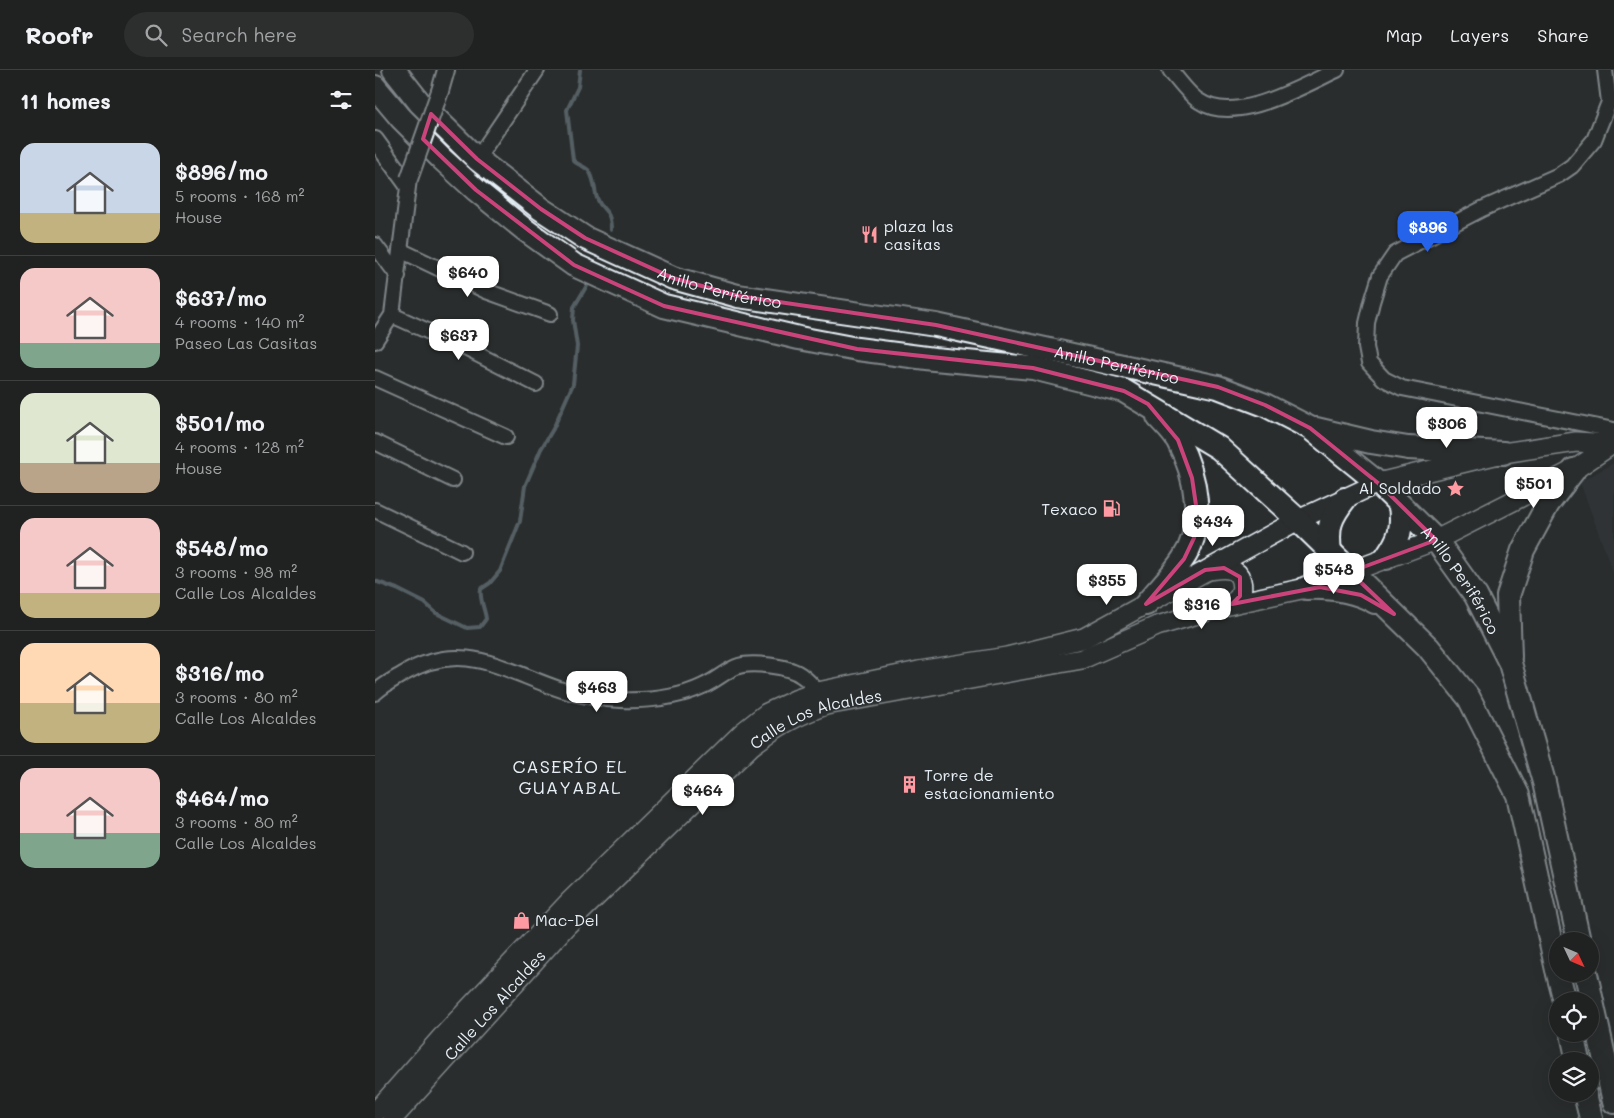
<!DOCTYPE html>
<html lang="en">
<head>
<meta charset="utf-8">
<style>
  body { margin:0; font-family:Mali,sans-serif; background:#2d2f2f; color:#f1f3f6; height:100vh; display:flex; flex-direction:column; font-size:19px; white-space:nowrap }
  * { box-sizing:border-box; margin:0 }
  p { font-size:16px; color:#a2a4a5 }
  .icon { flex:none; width:28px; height:28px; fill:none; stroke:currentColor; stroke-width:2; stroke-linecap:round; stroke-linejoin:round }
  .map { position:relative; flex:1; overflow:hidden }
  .panel { display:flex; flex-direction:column; background:#202222; width:375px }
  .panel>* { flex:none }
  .needle { width:32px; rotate:134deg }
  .fabs { position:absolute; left:1174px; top:862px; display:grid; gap:10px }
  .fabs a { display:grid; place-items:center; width:50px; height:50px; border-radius:50%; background:#202222; box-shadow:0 5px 20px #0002,0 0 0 1px #3d3f40; font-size:25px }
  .price { position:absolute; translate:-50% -42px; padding:0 11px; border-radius:10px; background:#fff; color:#222; font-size:16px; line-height:32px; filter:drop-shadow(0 1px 2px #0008) }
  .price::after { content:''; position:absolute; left:50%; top:30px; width:15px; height:11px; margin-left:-8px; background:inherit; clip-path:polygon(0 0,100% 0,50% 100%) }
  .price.current { background:#2563eb; color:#fff }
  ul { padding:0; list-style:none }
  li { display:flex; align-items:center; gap:15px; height:125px; padding:0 20px }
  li+li { border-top:1px solid #3d3f40 }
  li span { display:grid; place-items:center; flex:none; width:140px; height:100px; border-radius:15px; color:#555 }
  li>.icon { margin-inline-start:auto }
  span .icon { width:60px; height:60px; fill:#fffc; stroke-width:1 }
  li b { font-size:21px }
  h2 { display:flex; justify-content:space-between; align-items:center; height:60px; padding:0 20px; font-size:21px }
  header { display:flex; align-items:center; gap:30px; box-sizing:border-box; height:70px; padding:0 25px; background:#202222; border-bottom:1px solid #3d3f40 }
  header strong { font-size:24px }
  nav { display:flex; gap:28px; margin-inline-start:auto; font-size:18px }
  .search { width:350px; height:45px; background:#2d2f2f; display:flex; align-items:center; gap:12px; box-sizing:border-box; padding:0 18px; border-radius:28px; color:#a2a4a5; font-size:19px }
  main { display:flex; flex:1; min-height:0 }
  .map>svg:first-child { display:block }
  .built { fill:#363b41 }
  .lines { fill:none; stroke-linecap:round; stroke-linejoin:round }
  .stream { stroke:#899ca6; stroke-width:4 }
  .minor-casing { stroke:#e8f1f8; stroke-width:18 }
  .tertiary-casing { stroke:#e8f1f8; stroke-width:20 }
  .secondary-casing { stroke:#e8f1f8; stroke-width:22 }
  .trunk-casing { stroke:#e8f1f8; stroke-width:26 }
  .minor { stroke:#2a2d2e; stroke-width:14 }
  .tertiary { stroke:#2a2d2e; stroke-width:16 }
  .secondary { stroke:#2a2d2e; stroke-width:19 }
  .trunk { stroke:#2a2d2e; stroke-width:22 }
  .tertiary-bridge-casing { stroke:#e8f1f8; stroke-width:20; stroke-linecap:butt }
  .tertiary-bridge { stroke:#2a2d2e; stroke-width:16 }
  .marked { fill:none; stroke:#ca437a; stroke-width:4; stroke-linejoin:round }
  .labels { text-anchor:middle; stroke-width:4; stroke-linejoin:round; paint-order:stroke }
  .poi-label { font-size:16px; fill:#e8f1f8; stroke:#2a2d2e; text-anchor:start }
  .street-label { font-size:16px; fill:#e8f1f8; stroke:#2a2d2e }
  .neighbourhood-label { font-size:18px; letter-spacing:1px; fill:#e8f1f8; stroke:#2a2d2e }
</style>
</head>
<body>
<header>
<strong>Roofr</strong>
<div class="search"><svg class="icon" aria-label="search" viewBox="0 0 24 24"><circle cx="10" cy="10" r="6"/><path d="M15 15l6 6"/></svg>Search here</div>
<nav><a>Map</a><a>Layers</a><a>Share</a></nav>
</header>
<main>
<section class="panel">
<h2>11 homes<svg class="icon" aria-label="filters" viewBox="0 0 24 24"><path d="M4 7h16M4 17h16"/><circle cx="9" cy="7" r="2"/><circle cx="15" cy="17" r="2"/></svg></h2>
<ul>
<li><span style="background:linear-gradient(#c9d6e8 70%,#c2b280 0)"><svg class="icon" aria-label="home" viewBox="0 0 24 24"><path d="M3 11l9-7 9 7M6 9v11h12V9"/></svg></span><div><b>$896/mo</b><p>5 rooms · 168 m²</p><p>House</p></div></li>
<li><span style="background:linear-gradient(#f6c9c9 75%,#7fa58c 0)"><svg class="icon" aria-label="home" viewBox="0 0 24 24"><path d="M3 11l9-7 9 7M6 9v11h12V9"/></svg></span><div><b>$637/mo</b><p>4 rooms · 140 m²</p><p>Paseo Las Casitas</p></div></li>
<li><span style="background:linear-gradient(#dfe7d0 70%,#b9a48a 0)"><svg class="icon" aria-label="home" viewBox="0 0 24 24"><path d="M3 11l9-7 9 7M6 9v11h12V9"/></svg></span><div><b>$501/mo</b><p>4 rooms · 128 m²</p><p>House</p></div></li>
<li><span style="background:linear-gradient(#f6c9c9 75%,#c2b280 0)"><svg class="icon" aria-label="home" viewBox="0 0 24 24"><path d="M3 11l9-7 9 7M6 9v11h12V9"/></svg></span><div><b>$548/mo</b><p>3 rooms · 98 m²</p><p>Calle Los Alcaldes</p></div></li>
<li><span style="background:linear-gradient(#ffd9b3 60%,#c2b280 0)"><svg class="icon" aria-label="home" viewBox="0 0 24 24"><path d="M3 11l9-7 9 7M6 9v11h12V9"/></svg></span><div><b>$316/mo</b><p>3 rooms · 80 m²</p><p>Calle Los Alcaldes</p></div></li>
<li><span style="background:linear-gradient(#f6c9c9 65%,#7fa58c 0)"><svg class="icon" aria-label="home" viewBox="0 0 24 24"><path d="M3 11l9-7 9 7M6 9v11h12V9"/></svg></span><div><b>$464/mo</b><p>3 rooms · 80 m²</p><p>Calle Los Alcaldes</p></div></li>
</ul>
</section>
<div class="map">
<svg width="1239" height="1048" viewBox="0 0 1239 1048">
  <rect width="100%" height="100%" fill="#2a2d2e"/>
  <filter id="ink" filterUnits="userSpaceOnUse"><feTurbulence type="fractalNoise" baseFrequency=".02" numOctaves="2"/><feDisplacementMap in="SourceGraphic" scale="10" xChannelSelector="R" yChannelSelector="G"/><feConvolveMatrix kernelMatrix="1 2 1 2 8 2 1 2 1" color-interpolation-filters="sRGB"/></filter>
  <g filter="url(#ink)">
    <path class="built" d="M 1239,393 L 1239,505 L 1205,412 Z"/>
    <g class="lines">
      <path class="stream" d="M 205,0 L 203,17 L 192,40 L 198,90 C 202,95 210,96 214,101 C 220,109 219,120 222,128 C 227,143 236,137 236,160
        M 0,511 L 22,519 L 50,533 L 61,543 L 92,558 L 105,557 L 111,549 C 110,539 104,529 106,519 L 115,513 L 125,501 L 145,451 L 150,416 L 166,379 L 178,359 L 198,314 L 202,276 L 198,250 L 199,237 L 214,212"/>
      <defs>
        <path id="minor" d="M 795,0 C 803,9 814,25 824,31 C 860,56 927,16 962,0
          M 1230,0 L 1234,32 L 1219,70 L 1197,96 L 1184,105 L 1107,139 L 1020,184 L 1005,206 L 997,232 L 992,253 L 991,277 L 994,293 L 1009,309 L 1027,318 L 1239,360
          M 102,89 L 162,0
          M 0,175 L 23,206
          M 25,180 L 111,221 L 175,244
          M 17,245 L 90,278 L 161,314
          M 0,271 L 17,245 L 34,109
          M 0,308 L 131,367
          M 0,372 L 78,410
          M 0,440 L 87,482
          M 0,623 C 8,615 18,610 28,604 C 88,568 129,601 187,620 C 206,626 226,629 246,630 C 274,631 303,628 328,616 C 340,611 349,602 361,597 C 375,591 415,596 427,606 C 433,610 438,616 443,622"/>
        <path id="tertiary" d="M 65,21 L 71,0
          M 0,70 L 32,114"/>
        <g id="secondary">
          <path d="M 833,500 C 841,499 850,497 857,500 C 866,503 869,516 865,525 C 864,528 860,531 857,534"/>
          <path d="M 0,1043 L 66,968 L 195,831 L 368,662 L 392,643 L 420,630 L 443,622 L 544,601 L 632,587 L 709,568 L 923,450 L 1003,413 L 1128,383 L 1201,372 L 1237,374"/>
          <path id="s1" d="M 18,1048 L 192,855 L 376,676 C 402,656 420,646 451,635 L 707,589 L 782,556 L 857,534 L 931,518 L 1061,470 L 1199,400 L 1239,373"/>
        </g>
        <g id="trunk">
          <path id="s2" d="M 19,0 L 45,33 L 102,89 L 166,139 L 210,168 L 298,208 L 363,226 L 561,255 L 843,317 L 890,335 L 935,358 L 1003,413 L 1061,470 L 1101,526 L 1135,593 L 1169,712 L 1204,871"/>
          <path d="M 0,17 L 26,48 L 67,89 L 101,120 L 149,159 L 199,195 L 289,236 L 424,268 L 482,279 L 559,289 L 658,298 L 749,321 L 844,378 L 923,450 L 1053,577 L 1094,628 L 1143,725 L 1182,900"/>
          <path d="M 941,359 L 996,372 L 1033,378 L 1128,383"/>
          <path d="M 955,482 C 952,457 955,448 970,429"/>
          <path d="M 1011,488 C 1025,468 1028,459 1025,435"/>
          <path d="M 931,518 C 955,517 978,520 1000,532"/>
          <path d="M 771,534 C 783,519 798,505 808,489 C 831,456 821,404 803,371 C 798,362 789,354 783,347"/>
          <path d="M 1135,587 L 1133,526 L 1148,480 L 1173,434 L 1199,400"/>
          <path d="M 1183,904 L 1190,931"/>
          <path d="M 1211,904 L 1239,1032"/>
          <path d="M 1197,964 L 1203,991"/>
          <path d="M 1210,1024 L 1216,1048"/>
        </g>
      </defs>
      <use href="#minor" class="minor-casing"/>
      <use href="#tertiary" class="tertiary-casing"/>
      <use href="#secondary" class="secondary-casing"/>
      <use href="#trunk" class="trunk-casing"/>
      <use href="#minor" class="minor"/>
      <use href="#tertiary" class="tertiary"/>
      <use href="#secondary" class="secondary"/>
      <use href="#trunk" class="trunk"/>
      <defs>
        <path id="tertiary-bridge" d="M 34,109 L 65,21"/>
      </defs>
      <use href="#tertiary-bridge" class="tertiary-bridge-casing"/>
      <use href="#tertiary-bridge" class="tertiary-bridge"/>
    </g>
  </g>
  <path d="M0 0H1239V1048H0ZM 56,44 L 102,89 L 166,139 L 210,168 L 298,208 L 363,226 L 561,255 L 843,317 L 890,335 L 935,358 L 1003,413 L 1061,470 L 975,502 L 1019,544 L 986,525 L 945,517 L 857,534 L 865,526 L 865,507 L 849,498 L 830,500 L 771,534 L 809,489 L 819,468 L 822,442 L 817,408 L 803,370 L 773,334 L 749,321 L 658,298 L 482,279 L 289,236 L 199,195 L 101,120 L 48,69 Z" fill="#2a2d2e" fill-opacity=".55" fill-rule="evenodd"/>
  <path class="marked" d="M 56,44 L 102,89 L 166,139 L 210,168 L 298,208 L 363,226 L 561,255 L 843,317 L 890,335 L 935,358 L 1003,413 L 1061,470 L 975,502 L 1019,544 L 986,525 L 945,517 L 857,534 L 865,526 L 865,507 L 849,498 L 830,500 L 771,534 L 809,489 L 819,468 L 822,442 L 817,408 L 803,370 L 773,334 L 749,321 L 658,298 L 482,279 L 289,236 L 199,195 L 101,120 L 48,69 Z"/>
  <defs>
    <symbol id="restaurant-bare" viewBox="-9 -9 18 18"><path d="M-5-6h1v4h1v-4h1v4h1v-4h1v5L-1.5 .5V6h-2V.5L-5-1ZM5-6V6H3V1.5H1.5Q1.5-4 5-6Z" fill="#ff9aa2" stroke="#2a2d2e" stroke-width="2.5" paint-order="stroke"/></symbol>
    <symbol id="sight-bare" viewBox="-9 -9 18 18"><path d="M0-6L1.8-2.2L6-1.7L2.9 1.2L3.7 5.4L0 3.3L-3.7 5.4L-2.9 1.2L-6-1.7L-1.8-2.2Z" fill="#ff9aa2" stroke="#2a2d2e" stroke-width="2.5" paint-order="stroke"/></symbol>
    <symbol id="fuel-bare" viewBox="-9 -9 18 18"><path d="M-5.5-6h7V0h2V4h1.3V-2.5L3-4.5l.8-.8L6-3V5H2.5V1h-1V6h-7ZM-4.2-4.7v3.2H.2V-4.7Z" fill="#ff9aa2" stroke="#2a2d2e" stroke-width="2.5" paint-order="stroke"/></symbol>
    <symbol id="building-bare" viewBox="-9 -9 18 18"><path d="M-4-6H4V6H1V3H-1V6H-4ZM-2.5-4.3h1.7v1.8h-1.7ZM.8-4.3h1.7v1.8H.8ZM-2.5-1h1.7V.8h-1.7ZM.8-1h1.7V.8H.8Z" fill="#ff9aa2" stroke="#2a2d2e" stroke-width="2.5" paint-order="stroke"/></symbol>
    <symbol id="shop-bare" viewBox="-9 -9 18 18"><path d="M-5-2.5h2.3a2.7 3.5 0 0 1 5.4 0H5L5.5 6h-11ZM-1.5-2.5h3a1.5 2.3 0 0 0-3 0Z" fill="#ff9aa2" stroke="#2a2d2e" stroke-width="2.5" paint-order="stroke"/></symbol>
  </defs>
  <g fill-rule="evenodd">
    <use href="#restaurant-bare" x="482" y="152" width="25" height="25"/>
    <use href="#sight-bare" x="1068" y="406" width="25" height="25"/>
    <use href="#fuel-bare" x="724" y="426" width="25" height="25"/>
    <use href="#building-bare" x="522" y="702" width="25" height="25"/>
    <use href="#shop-bare" x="134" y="838" width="25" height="25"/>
  </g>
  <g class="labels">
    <g class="poi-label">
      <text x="509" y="162">plaza las<tspan x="509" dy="18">casitas</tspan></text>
      <text x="1066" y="424" text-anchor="end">Al Soldado</text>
      <text x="722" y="445" text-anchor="end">Texaco</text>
      <text x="549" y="711">Torre de<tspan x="549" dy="18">estacionamiento</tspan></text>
      <text x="160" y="856">Mac-Del</text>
    </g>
    <g class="street-label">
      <text dy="6" stroke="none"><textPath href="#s2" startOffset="400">Anillo Periférico</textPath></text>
      <text dy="6" stroke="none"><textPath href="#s2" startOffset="805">Anillo Periférico</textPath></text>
      <text dy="6" stroke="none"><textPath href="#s2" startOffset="1225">Anillo Periférico</textPath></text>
      <text dy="6" stroke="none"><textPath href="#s1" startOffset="588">Calle Los Alcaldes</textPath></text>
      <text dy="6" stroke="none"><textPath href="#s1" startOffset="152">Calle Los Alcaldes</textPath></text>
    </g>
    <g class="neighbourhood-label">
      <text x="195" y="703">CASERÍO EL<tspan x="195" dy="21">GUAYABAL</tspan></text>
    </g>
  </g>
</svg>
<div class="fabs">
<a><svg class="needle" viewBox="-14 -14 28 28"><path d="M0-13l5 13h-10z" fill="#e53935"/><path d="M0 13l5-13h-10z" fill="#a2a4a5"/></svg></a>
<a><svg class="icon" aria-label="locate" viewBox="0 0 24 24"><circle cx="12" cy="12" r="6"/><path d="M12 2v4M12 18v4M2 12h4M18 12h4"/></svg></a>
<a><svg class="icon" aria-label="layers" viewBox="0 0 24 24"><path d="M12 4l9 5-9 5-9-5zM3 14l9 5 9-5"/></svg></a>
</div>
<b class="price current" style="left:1053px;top:183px">$896</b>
<b class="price" style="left:93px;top:228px">$640</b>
<b class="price" style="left:84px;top:291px">$637</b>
<b class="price" style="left:1072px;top:379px">$306</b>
<b class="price" style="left:1159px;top:439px">$501</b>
<b class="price" style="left:838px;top:477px">$434</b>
<b class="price" style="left:959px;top:525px">$548</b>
<b class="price" style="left:732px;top:536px">$355</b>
<b class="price" style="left:827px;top:560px">$316</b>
<b class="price" style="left:222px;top:643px">$463</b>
<b class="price" style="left:328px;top:746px">$464</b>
</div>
</main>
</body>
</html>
